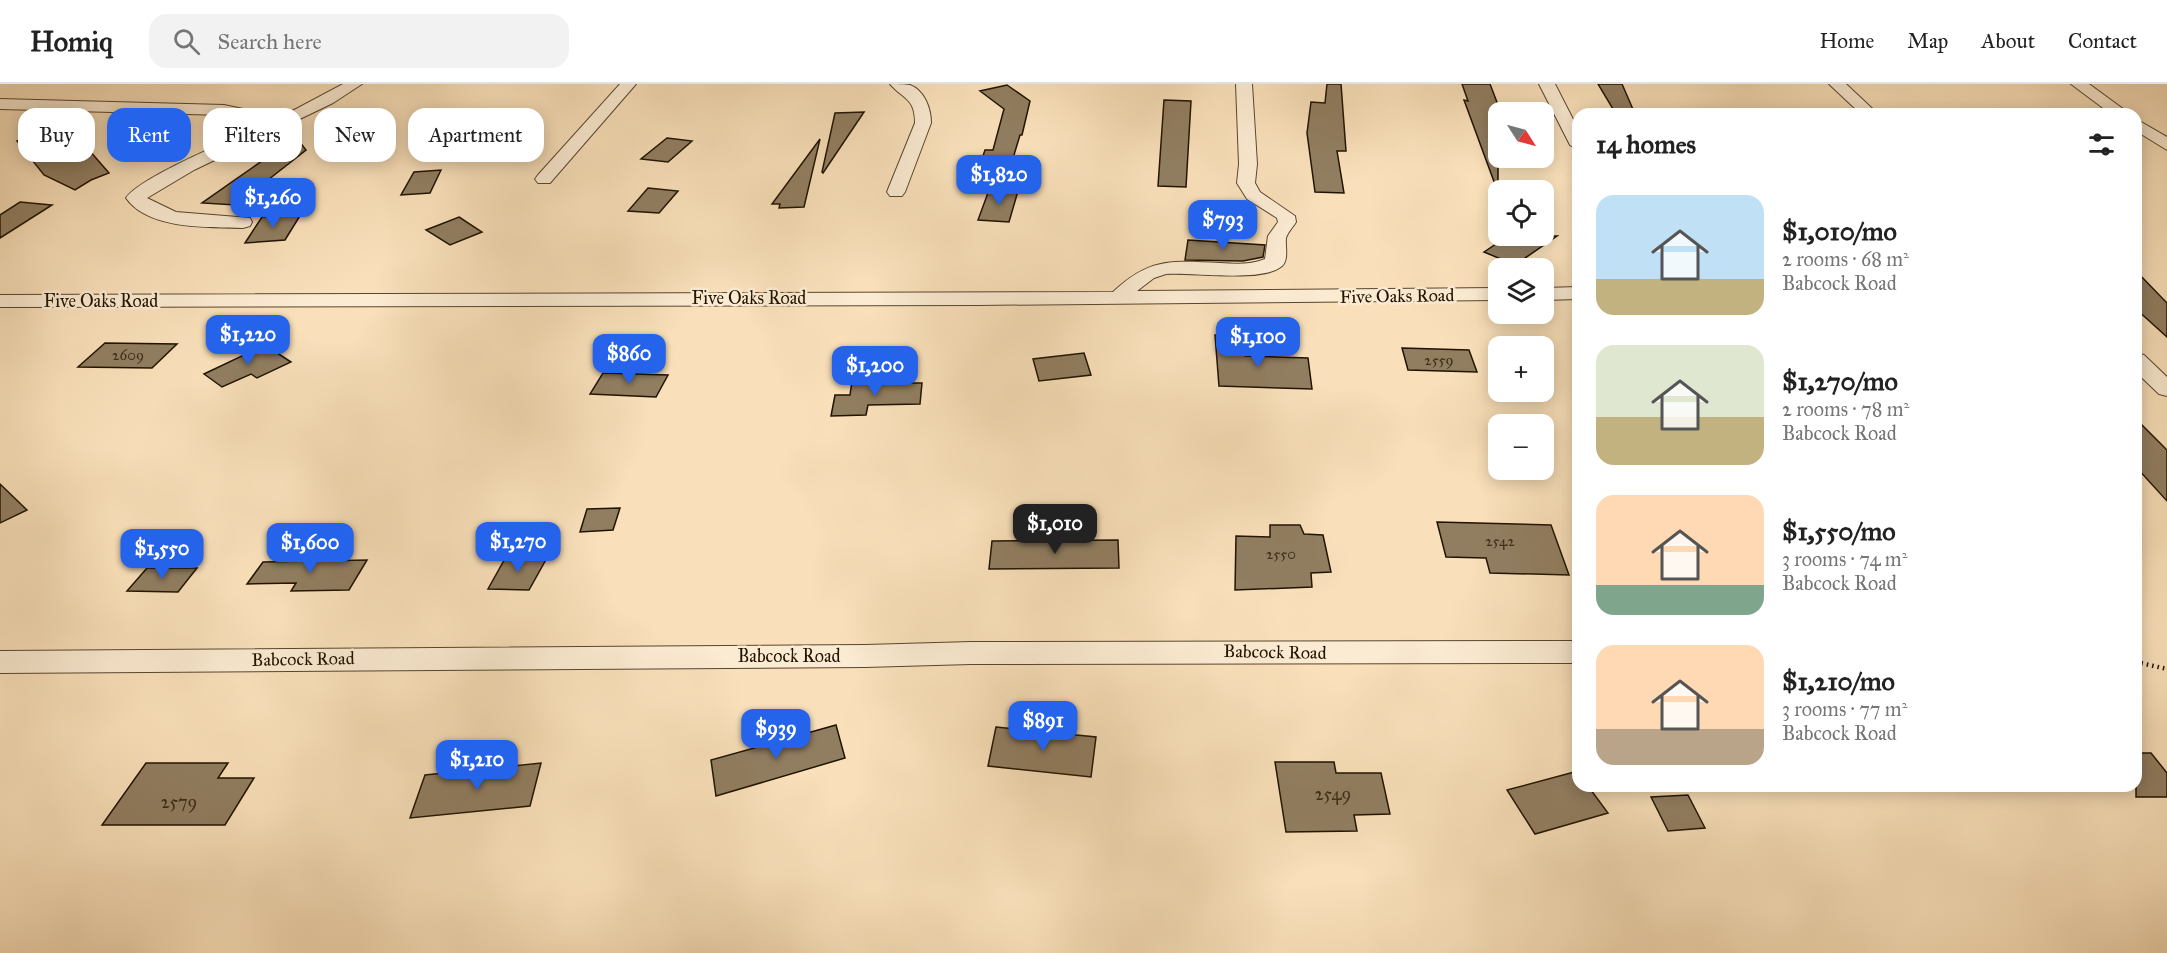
<!DOCTYPE html>
<html lang="en">
<head>
<meta charset="utf-8">
<style>
  body { margin:0; font-family:"IM FELL Great Primer",serif; background:#f2f2f2; color:#222; height:100vh; display:flex; flex-direction:column; font-size:22px; white-space:nowrap }
  * { box-sizing:border-box; margin:0 }
  p { font-size:20px; color:#767676 }
  .icon { flex:none; width:33px; height:33px; fill:none; stroke:currentColor; stroke-width:2; stroke-linecap:round; stroke-linejoin:round }
  .map { position:relative; flex:1; overflow:hidden }
  .panel { position:absolute; left:1572px; top:24px; width:570px; height:684px; display:flex; flex-direction:column; background:#fff; border-radius:18px; box-shadow:0 3px 15px #0003 }
  .panel>* { flex:none }
  .banner { position:absolute; left:18px; top:24px; width:570px; height:54px; display:flex; gap:12px }
  .needle { width:39px; rotate:126deg }
  .fabs { position:absolute; left:1488px; top:18px; display:grid; gap:12px }
  .fabs a { display:grid; place-items:center; width:66px; height:66px; border-radius:12px; background:#fff; box-shadow:0 3px 15px #0003; font-size:30px }
  .price { position:absolute; translate:-50% -51px; padding:0 14px; border-radius:12px; background:#2563eb; color:#fff; font-size:20px; line-height:39px; filter:drop-shadow(0 2px 3px #0008) }
  .price::after { content:''; position:absolute; left:50%; top:36px; width:18px; height:14px; margin-left:-9px; background:inherit; clip-path:polygon(0 0,100% 0,50% 100%) }
  .price.active { background:#222; color:#fff }
  ul { padding:0; list-style:none }
  li { display:flex; align-items:center; gap:18px; height:150px; padding:0 24px }
  li span { display:grid; place-items:center; flex:none; width:168px; height:120px; border-radius:18px; color:#555 }
  li>.icon { margin-inline-start:auto }
  span .icon { width:72px; height:72px; fill:#fffc; stroke-width:1 }
  li b { font-size:26px }
  h2 { display:flex; justify-content:space-between; align-items:center; height:72px; padding:0 24px; font-size:26px }
  .tag { padding:0 21px; border-radius:18px; background:#fff; box-shadow:0 3px 15px #0003; font-size:21px; line-height:54px }
  .tag.active { background:#2563eb; color:#fff }
  header { display:flex; align-items:center; gap:36px; box-sizing:border-box; height:84px; padding:0 30px; background:#fff; border-bottom:2px solid #e0e0e0 }
  header strong { font-size:28px }
  nav { display:flex; gap:33px; margin-inline-start:auto; font-size:21px }
  .search { width:420px; height:54px; background:#f2f2f2; display:flex; align-items:center; gap:15px; box-sizing:border-box; padding:0 21px; border-radius:18px; color:#767676; font-size:22px }
  .map>svg:first-child { display:block }
  .building { fill:#917e61; stroke:#211301; stroke-width:1.5 }
  .lines { fill:none; stroke-linecap:round; stroke-linejoin:round }
  .minor-casing { stroke:#57462f; stroke-width:2 }
  .path { stroke:#211301; stroke-width:4.5; stroke-dasharray:1.5 4; stroke-linecap:butt }
  .minor { fill:#fbebd2; fill-rule:evenodd }
  .labels { text-anchor:middle; stroke-width:5; stroke-linejoin:round; paint-order:stroke }
  .number-label { font-size:15px; fill:#3d2e19 }
  .street-label { font-size:18px; fill:#211301; stroke:#fbebd2 }
  .near-number-label { font-size:18px; fill:#3d2e19 }
</style>
</head>
<body>
<header>
<strong>Homiq</strong>
<div class="search"><svg class="icon" aria-label="search" viewBox="0 0 24 24"><circle cx="10" cy="10" r="6"/><path d="M15 15l6 6"/></svg>Search here</div>
<nav><a>Home</a><a>Map</a><a>About</a><a>Contact</a></nav>
</header>
<div class="map">
<svg width="2167" height="869" viewBox="0 0 2167 869">
  <rect width="100%" height="100%" fill="#f9e0ba"/>
  <filter id="stains"><feTurbulence type="fractalNoise" baseFrequency=".00333" numOctaves="4"/><feColorMatrix values="0 0 0 0 .2 0 0 0 0 .09 0 0 0 0 .02 0 0 0 .5 -.17"/></filter>
  <radialGradient id="worn" r=".72"><stop offset=".6" stop-color="#630" stop-opacity="0"/><stop offset="1" stop-color="#630" stop-opacity=".3"/></radialGradient>
  <path class="building" d="M 1327,0 L 1341,0 L 1346,67 L 1337,67 L 1344,109 L 1315,108 L 1307,49 L 1311,18 L 1325,19 Z
    M 1462,0 L 1490,0 L 1498,21 L 1498,103 L 1496,103 L 1464,16 L 1468,17 Z
    M 1598,0 L 1622,0 L 1635,30 L 1616,30 Z
    M 1007,1 L 1030,17 L 1022,51 L 1020,51 L 1008,91 L 977,89 L 985,66 L 993,66 L 1004,25 L 980,7 Z
    M 1164,16 L 1191,17 L 1186,103 L 1158,102 Z
    M 864,28 L 823,89 L 822,88 L 835,29 Z
    M 69,43 L 109,89 L 91,96 L 75,106 L 44,91 L 17,57 Z
    M 475,47 L 502,49 L 478,71 L 450,70 Z
    M 296,53 L 306,66 L 236,121 L 202,119 Z
    M 667,54 L 692,57 L 668,78 L 641,75 Z
    M 820,55 L 804,123 L 779,124 L 780,120 L 772,120 Z
    M 441,86 L 430,109 L 401,111 L 414,88 Z
    M 648,104 L 678,107 L 659,129 L 628,127 Z
    M 989,106 L 1018,107 L 1009,138 L 978,136 Z
    M 20,118 L 52,121 L 0,154 L 0,131 Z
    M 301,130 L 285,156 L 245,159 L 262,133 Z
    M 459,133 L 482,148 L 450,161 L 426,146 Z
    M 1508,152 L 1557,152 L 1515,181 L 1484,168 Z
    M 1188,156 L 1265,161 L 1263,173 L 1243,177 L 1185,176 Z
    M 2136,187 L 2167,219 L 2167,253 L 2136,225 Z
    M 1215,251 L 1243,252 L 1245,272 L 1308,274 L 1312,305 L 1219,302 Z
    M 105,259 L 177,260 L 152,284 L 78,283 Z
    M 265,261 L 291,278 L 257,294 L 251,290 L 222,303 L 204,290 Z
    M 1402,264 L 1469,266 L 1477,288 L 1408,286 Z
    M 1084,269 L 1091,291 L 1039,297 L 1033,275 Z
    M 603,289 L 668,291 L 656,313 L 590,310 Z
    M 888,296 L 888,299 L 922,299 L 920,320 L 868,321 L 866,331 L 831,332 L 835,311 L 850,311 L 852,297 Z
    M 2136,335 L 2167,366 L 2167,417 L 2136,383 Z
    M 0,400 L 27,426 L 0,439 Z
    M 620,424 L 613,446 L 580,448 L 587,425 Z
    M 1437,438 L 1551,441 L 1569,491 L 1490,489 L 1486,474 L 1446,473 Z
    M 1270,441 L 1300,441 L 1304,450 L 1323,451 L 1331,488 L 1311,489 L 1312,503 L 1235,506 L 1236,452 L 1270,453 Z
    M 1118,456 L 1119,484 L 989,485 L 992,457 Z
    M 507,471 L 548,472 L 529,506 L 488,505 Z
    M 367,476 L 349,506 L 291,507 L 296,499 L 247,500 L 263,478 Z
    M 147,484 L 197,484 L 178,508 L 127,507 Z
    M 836,641 L 845,674 L 716,712 L 711,676 Z
    M 996,643 L 1096,653 L 1091,693 L 988,682 Z
    M 2136,669 L 2151,669 L 2167,689 L 2167,713 L 2136,713 Z
    M 1275,678 L 1334,678 L 1336,689 L 1381,689 L 1390,730 L 1354,731 L 1357,747 L 1286,748 Z
    M 146,679 L 228,679 L 218,694 L 254,694 L 225,741 L 102,741 Z
    M 541,679 L 530,722 L 410,734 L 425,691 Z
    M 1578,687 L 1578,702 L 1588,702 L 1608,729 L 1535,750 L 1507,706 Z
    M 1688,711 L 1705,744 L 1668,747 L 1651,713 Z"/>
  <g class="lines">
    <defs>
      <path id="minor" d="M 343,0 L 362,0 L 333,19 L 194,86 L 147,114 L 176,128 L 250,134 L 252,138 L 250,142 L 243,144 C 209,143 148,146 126,114 C 141,92 238,53 266,40 L 224,31 L 0,25 L 0,15 L 224,21 L 281,33 Z
        M 620,0 L 636,0 L 550,99 L 538,99 L 535,95 L 538,91 Z
        M 890,0 C 896,0 905,0 910,1 C 925,7 931,25 931,39 L 905,108 L 902,112 L 890,112 L 887,108 L 915,39 C 915,14 904,16 890,0 Z
        M 1236,0 L 1252,0 L 1257,80 L 1255,99 L 1260,108 L 1295,132 L 1296,138 C 1293,143 1288,148 1286,154 C 1285,162 1289,176 1282,182 C 1263,199 1192,188 1166,190 L 1154,194 L 1137,207 L 1498,204 L 1498,216 L 978,221 L 0,223 L 0,211 L 1113,208 C 1150,173 1172,177 1220,179 C 1236,180 1251,181 1265,175 L 1268,152 L 1278,138 L 1277,134 L 1247,115 L 1237,99 L 1239,80 Z
        M 1539,0 L 1555,0 L 1578,45 L 1578,66 L 1570,61 Z
        M 1829,0 L 1846,0 L 1878,30 L 1861,30 Z
        M 2071,0 L 2089,0 L 2130,30 L 2111,30 Z
        M 2136,35 L 2167,53 L 2167,66 L 2136,47 Z
        M 1578,203 L 1578,215 L 1544,216 L 1544,204 Z
        M 2136,269 L 2144,271 L 2167,293 L 2167,312 L 2159,310 L 2136,288 Z
        M 1578,557 L 1578,579 L 971,580 L 865,583 L 0,589 L 0,567 L 865,561 L 971,558 Z"/>
    </defs>
    <use href="#minor" class="minor-casing"/>
    <path class="path" d="M 2136,578 L 2167,585"/>
    <use href="#minor" class="minor"/>
  </g>
  <g class="labels">
    <g class="number-label">
      <text x="128" y="276">2609</text>
      <text x="1439" y="281">2559</text>
      <text x="1500" y="462">2542</text>
      <text x="1281" y="475">2550</text>
    </g>
    <g class="street-label">
      <text transform="translate(1397 212) rotate(-1)" y="6">Five Oaks Road</text>
      <text x="749" y="220">Five Oaks Road</text>
      <text x="101" y="223">Five Oaks Road</text>
      <text transform="translate(1275 568) rotate(1)" y="6">Babcock Road</text>
      <text x="789" y="578">Babcock Road</text>
      <text transform="translate(303 575) rotate(-1)" y="6">Babcock Road</text>
    </g>
    <g class="near-number-label">
      <text x="1333" y="716">2549</text>
      <text x="179" y="724">2579</text>
    </g>
  </g>
  <rect width="100%" height="100%" filter="url(#stains)"/>
  <rect width="100%" height="100%" fill="url(#worn)"/>
</svg>
<div class="fabs">
<a><svg class="needle" viewBox="-14 -14 28 28"><path d="M0-13l5 13h-10z" fill="#e53935"/><path d="M0 13l5-13h-10z" fill="#767676"/></svg></a>
<a><svg class="icon" aria-label="locate" viewBox="0 0 24 24"><circle cx="12" cy="12" r="6"/><path d="M12 2v4M12 18v4M2 12h4M18 12h4"/></svg></a>
<a><svg class="icon" aria-label="layers" viewBox="0 0 24 24"><path d="M12 4l9 5-9 5-9-5zM3 14l9 5 9-5"/></svg></a>
<a>+</a>
<a>−</a>
</div>
<b class="price" style="left:999px;top:122px">$1,820</b>
<b class="price" style="left:273px;top:145px">$1,260</b>
<b class="price" style="left:1223px;top:167px">$793</b>
<b class="price" style="left:248px;top:282px">$1,220</b>
<b class="price" style="left:1258px;top:284px">$1,100</b>
<b class="price" style="left:629px;top:301px">$860</b>
<b class="price" style="left:875px;top:313px">$1,200</b>
<b class="price active" style="left:1055px;top:471px">$1,010</b>
<b class="price" style="left:518px;top:489px">$1,270</b>
<b class="price" style="left:310px;top:490px">$1,600</b>
<b class="price" style="left:162px;top:496px">$1,550</b>
<b class="price" style="left:1043px;top:668px">$891</b>
<b class="price" style="left:776px;top:676px">$939</b>
<b class="price" style="left:477px;top:707px">$1,210</b>
<div class="banner">
<a class="tag">Buy</a>
<a class="tag active">Rent</a>
<a class="tag">Filters</a>
<a class="tag">New</a>
<a class="tag">Apartment</a>
</div>
<section class="panel">
<h2>14 homes<svg class="icon" aria-label="filters" viewBox="0 0 24 24"><path d="M4 7h16M4 17h16"/><circle cx="9" cy="7" r="2"/><circle cx="15" cy="17" r="2"/></svg></h2>
<ul>
<li><span style="background:linear-gradient(#bfe0f5 70%,#c2b280 0)"><svg class="icon" aria-label="home" viewBox="0 0 24 24"><path d="M3 11l9-7 9 7M6 9v11h12V9"/></svg></span><div><b>$1,010/mo</b><p>2 rooms · 68 m²</p><p>Babcock Road</p></div></li>
<li><span style="background:linear-gradient(#dfe7d0 60%,#c2b280 0)"><svg class="icon" aria-label="home" viewBox="0 0 24 24"><path d="M3 11l9-7 9 7M6 9v11h12V9"/></svg></span><div><b>$1,270/mo</b><p>2 rooms · 78 m²</p><p>Babcock Road</p></div></li>
<li><span style="background:linear-gradient(#ffd9b3 75%,#7fa58c 0)"><svg class="icon" aria-label="home" viewBox="0 0 24 24"><path d="M3 11l9-7 9 7M6 9v11h12V9"/></svg></span><div><b>$1,550/mo</b><p>3 rooms · 74 m²</p><p>Babcock Road</p></div></li>
<li><span style="background:linear-gradient(#ffd9b3 70%,#b9a48a 0)"><svg class="icon" aria-label="home" viewBox="0 0 24 24"><path d="M3 11l9-7 9 7M6 9v11h12V9"/></svg></span><div><b>$1,210/mo</b><p>3 rooms · 77 m²</p><p>Babcock Road</p></div></li>
</ul>
</section>
</div>
</body>
</html>
